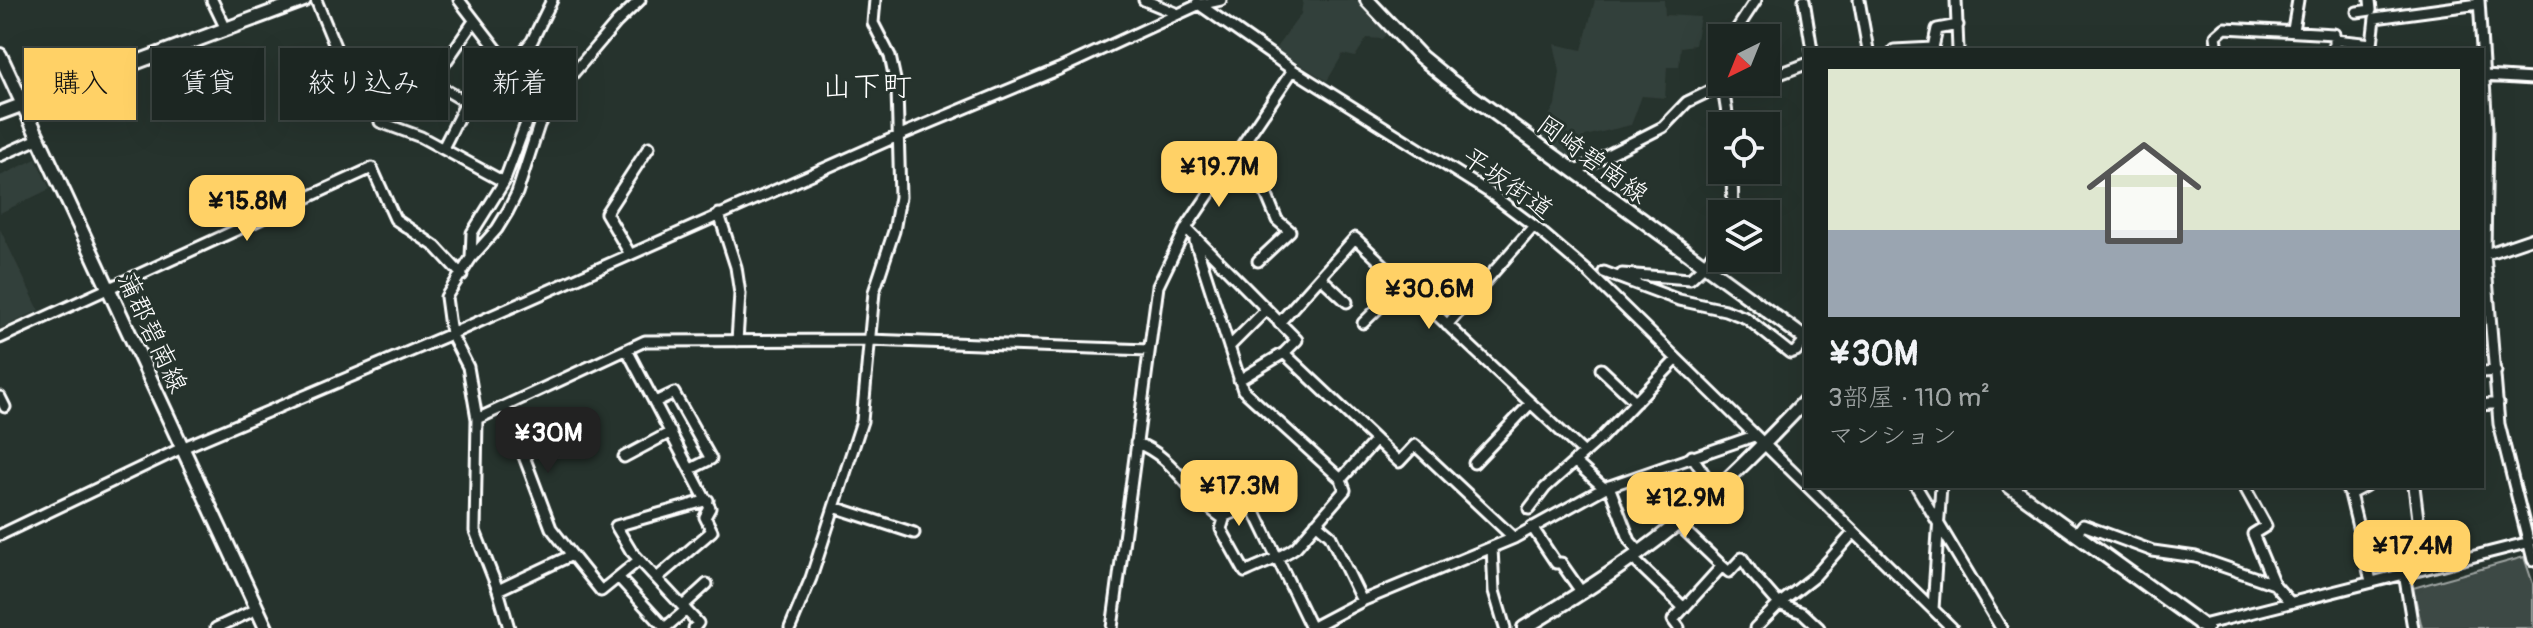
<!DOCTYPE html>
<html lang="ja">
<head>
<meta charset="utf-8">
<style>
  body { margin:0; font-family:Pangolin,"Klee One",sans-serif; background:#29322f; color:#f1f3f6; height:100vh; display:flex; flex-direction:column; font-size:30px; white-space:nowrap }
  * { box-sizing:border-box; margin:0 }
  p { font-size:26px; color:#a0a5a5 }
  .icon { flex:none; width:44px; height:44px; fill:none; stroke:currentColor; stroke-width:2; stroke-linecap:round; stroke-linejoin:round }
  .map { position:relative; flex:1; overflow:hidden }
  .details { position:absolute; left:1804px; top:48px; width:680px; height:440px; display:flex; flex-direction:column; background:#1c2622; border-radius:0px; box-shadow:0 8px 32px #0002,0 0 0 2px #3a4340 }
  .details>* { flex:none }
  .hud { position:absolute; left:24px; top:48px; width:760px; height:72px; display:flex; gap:16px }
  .needle { width:52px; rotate:223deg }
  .controls { position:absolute; left:1708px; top:24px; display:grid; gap:16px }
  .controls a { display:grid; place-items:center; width:72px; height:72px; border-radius:0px; background:#1c2622; box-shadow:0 8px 32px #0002,0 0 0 2px #3a4340; font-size:40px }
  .price { position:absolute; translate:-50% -68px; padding:0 18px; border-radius:16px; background:#ffd166; color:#111; font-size:26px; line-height:52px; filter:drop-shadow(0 2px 4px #0008) }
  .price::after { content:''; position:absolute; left:50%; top:48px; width:24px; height:18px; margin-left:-12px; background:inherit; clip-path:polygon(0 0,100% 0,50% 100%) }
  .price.on { background:#222; color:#fff }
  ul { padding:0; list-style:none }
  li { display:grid; align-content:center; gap:16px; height:424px; padding:0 24px }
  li+li { border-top:2px solid #3a4340 }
  li span { display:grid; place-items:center; height:248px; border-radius:0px; color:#555 }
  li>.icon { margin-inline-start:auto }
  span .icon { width:144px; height:144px; fill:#fffc; stroke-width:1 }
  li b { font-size:34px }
  .chip { padding:0 28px; border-radius:0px; background:#1c2622; box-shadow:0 8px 32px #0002,0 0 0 2px #3a4340; font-size:28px; line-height:72px }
  .chip.on { background:#ffd166; color:#111 }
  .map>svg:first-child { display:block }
  .built { fill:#333f3a }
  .green { fill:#3e4944; stroke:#9ea4a2; stroke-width:2 }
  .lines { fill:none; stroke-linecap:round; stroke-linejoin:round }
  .minor-casing { stroke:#fff; stroke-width:15 }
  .major-casing { stroke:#fff; stroke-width:18 }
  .minor { stroke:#26332d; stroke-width:9 }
  .major { stroke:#26332d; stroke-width:12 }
  .labels { text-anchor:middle; stroke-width:6; stroke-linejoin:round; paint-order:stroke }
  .street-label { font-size:26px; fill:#fff; stroke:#26332d }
  .quarter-label { font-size:30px; fill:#fff; stroke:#26332d }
</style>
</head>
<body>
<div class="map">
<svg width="2533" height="628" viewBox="0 0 2533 628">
  <rect width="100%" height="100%" fill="#26332d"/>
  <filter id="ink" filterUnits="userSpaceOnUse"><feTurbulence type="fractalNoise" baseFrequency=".0125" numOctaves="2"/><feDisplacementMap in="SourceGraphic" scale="16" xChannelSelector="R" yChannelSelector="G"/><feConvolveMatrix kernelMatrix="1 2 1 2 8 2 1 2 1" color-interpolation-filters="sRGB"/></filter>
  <g filter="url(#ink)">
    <path class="built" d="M 1303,0 L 1359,0 L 1388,32 L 1382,39 L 1367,38 L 1355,57 L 1343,54 L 1327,81 L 1275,49 L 1301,14 Z
      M 1595,0 L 1664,0 L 1665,15 L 1700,17 L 1695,45 L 1681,47 L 1679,67 L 1667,67 L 1665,98 L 1642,96 L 1631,125 L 1585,136 L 1574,162 L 1539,134 L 1555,105 L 1560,72 L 1554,44 L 1582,50 Z
      M 36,159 L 50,189 L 0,213 L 0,176 Z
      M 0,229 L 39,310 L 0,329 Z"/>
    <path class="green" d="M 2524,557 L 2533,584 L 2533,628 L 2422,628 L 2413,588 Z"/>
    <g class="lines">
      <defs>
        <path id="minor" d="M 212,0 L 226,29
          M 316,0 L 344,68 L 391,93
          M 459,0 L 535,99 L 504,182 L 472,233 L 471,258
          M 1144,0 L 1178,14
          M 1804,0 L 1812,50
          M 1859,0 L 1868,50
          M 1956,0 L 1958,50
          M 2479,0 L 2487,129 L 2485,254 L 2499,424 L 2533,560
          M 1197,3 L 1293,70 L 1490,193 L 1534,226 L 1587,271 L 1806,485
          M 2357,12 L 2371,10 L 2370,0
          M 2293,30 L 2298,0
          M 1731,38 L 1756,0
          M 2335,40 L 2372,44 L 2375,18 L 2479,4
          M 1894,50 L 1933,48 L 1937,29 L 1958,25
          M 2218,50 L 2216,36 L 2225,28 L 2334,34 L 2334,50
          M 1722,52 L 1719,64 L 1722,80
          M 404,62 L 380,122 L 421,137 L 504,182
          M 510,67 L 532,41 L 552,0
          M 2484,76 L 2533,79
          M 1766,79 L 1806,64
          M 1722,82 L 1729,126
          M 466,102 L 432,82 L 474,21
          M 1245,143 L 1277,220 L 1290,231 L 1258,261
          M 443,148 L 474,87 L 498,52
          M 0,156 L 40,138
          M 1732,170 L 1733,214
          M 1574,172 L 1663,127 L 1687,102 L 1710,91 L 1742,82
          M 719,214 L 736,267 L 740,294 L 737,341
          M 1186,228 L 1297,340 L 1284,353 L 1399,462 L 1415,445 L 1514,538
          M 1195,241 L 1243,390 L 1341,479 L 1376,440
          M 630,254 L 606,213 L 649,147
          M 2483,255 L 2533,238
          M 1604,272 L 1679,300 L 1725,310 L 1746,318 L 1790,353 L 1796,351 L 1806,339
          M 1622,274 L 1690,279 L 1704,266 L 1722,241
          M 1320,277 L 1347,302
          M 1279,323 L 1355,238 L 1584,453
          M 1363,323 L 1403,284
          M 1447,325 L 1534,226
          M 0,338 L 372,168 L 395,219 L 436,247 L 462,275
          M 1229,347 L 1266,310
          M 627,350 L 710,508 L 705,517 L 712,531 L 657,578
          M 1601,369 L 1636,402
          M 2482,372 L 2496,371
          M 1239,380 L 1284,353
          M 0,397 L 5,407
          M 655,402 L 674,393 L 711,459 L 691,469
          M 2482,405 L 2498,403
          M 505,406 L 551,528 L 572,555
          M 477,419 L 645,341 L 869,340 L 1149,350
          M 1136,443 C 1174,455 1191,498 1224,519
          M 1692,456 L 1708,480 L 1717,488
          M 624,457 L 671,432
          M 1574,461 L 1604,488
          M 1474,463 L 1530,404
          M 1609,486 L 1630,541 L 1640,552
          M 1807,486 L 1952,628
          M 1916,486 L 2001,628
          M 2244,486 L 2266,526 L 2253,534 L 2274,584
          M 2345,486 L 2350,494 L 2371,581
          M 2414,486 L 2424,568
          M 2350,494 L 2365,486
          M 834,507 L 914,533
          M 1529,509 L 1545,488 L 1600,439 L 1676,360
          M 1316,523 L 1330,535 L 1362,601
          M 1677,523 L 1722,566 L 1673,620 L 1679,628
          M 1532,527 L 1556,563 L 1561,563 L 1582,593
          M 2076,534 L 2083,525 L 2153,551 L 2196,557 L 2274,584 L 2289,601
          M 0,535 L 182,448 L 451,334 L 898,136 L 1059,69 L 1198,5 L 1221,0
          M 1492,547 L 1494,591 L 1505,628
          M 1632,558 L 1684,608
          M 1722,566 L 1729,572 L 1742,558 L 1752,573 L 1779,604 L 1803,613 L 1819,628
          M 2404,573 L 2413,628
          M 618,577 L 665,628
          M 498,590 L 572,555 L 601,591 L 639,560
          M 683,606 L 707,584
          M 1933,609 L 1941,486
          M 2199,626 L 2530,542
          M 216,628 L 257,609
          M 509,628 L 498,590 L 475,531 L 477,419 L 468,367 L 451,334 L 446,297 L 471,258 L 497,229 L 508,211 L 517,193 L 539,125 L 554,96 L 617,22 L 640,0
          M 665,628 L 686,610
          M 694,628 L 698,623 L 631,551 L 616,526 L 708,500
          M 790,628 L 811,578 L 862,421 L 874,292 L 894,231 L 900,197 L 897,89 L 890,56 L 873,23 L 875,0
          M 1112,628 L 1158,286 L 1186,228 L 1293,70
          M 1311,628 L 1364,600 L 1514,538 L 1604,488 L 1754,436
          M 1311,628 L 1254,510 L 1246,507 L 1225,516 L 1221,529 L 1245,572 C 1262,564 1281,558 1296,547 L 1345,490 L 1341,479
          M 1755,628 L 1779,604 L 1814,577 L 1854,532"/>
        <path id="major" d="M 1367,0 L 1421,57 L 1448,79 L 1806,339
          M 0,55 L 266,628
          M 0,113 L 304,0
          M 2009,486 L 2206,628
          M 1524,628 C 1584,592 1643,554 1696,508 C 1735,474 1771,437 1806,400"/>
      </defs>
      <use href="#minor" class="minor-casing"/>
      <use href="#major" class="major-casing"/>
      <use href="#minor" class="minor"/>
      <use href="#major" class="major"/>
    </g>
  </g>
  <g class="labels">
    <g class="street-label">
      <text transform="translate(1593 159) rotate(36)" y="9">岡崎碧南線</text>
      <text transform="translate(1508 183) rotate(35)" y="9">平坂街道</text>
      <text transform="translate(153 332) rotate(65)" y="9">蒲郡碧南線</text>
    </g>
    <g class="quarter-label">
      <text x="867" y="96">山下町</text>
    </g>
  </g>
</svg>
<div class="controls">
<a><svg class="needle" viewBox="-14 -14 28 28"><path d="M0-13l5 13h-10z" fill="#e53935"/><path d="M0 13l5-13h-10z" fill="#a0a5a5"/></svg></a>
<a><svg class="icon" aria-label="locate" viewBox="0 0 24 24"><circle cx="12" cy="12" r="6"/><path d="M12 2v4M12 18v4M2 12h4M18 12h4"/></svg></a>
<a><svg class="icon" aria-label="layers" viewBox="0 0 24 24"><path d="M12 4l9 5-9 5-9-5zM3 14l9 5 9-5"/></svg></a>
</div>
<b class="price" style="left:1219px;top:209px">¥19.7M</b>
<b class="price" style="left:247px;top:243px">¥15.8M</b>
<b class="price" style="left:1429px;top:331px">¥30.6M</b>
<b class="price on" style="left:548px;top:475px">¥30M</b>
<b class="price" style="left:1239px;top:528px">¥17.3M</b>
<b class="price" style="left:1685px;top:540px">¥12.9M</b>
<b class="price" style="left:2412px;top:588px">¥17.4M</b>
<div class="hud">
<a class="chip on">購入</a>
<a class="chip">賃貸</a>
<a class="chip">絞り込み</a>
<a class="chip">新着</a>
</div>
<section class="details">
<ul>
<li><span style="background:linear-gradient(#dfe7d0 65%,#9aa5b1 0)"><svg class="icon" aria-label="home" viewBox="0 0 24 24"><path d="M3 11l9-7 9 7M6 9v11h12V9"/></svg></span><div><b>¥30M</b><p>3部屋 · 110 m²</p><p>マンション</p></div></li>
</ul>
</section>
</div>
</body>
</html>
